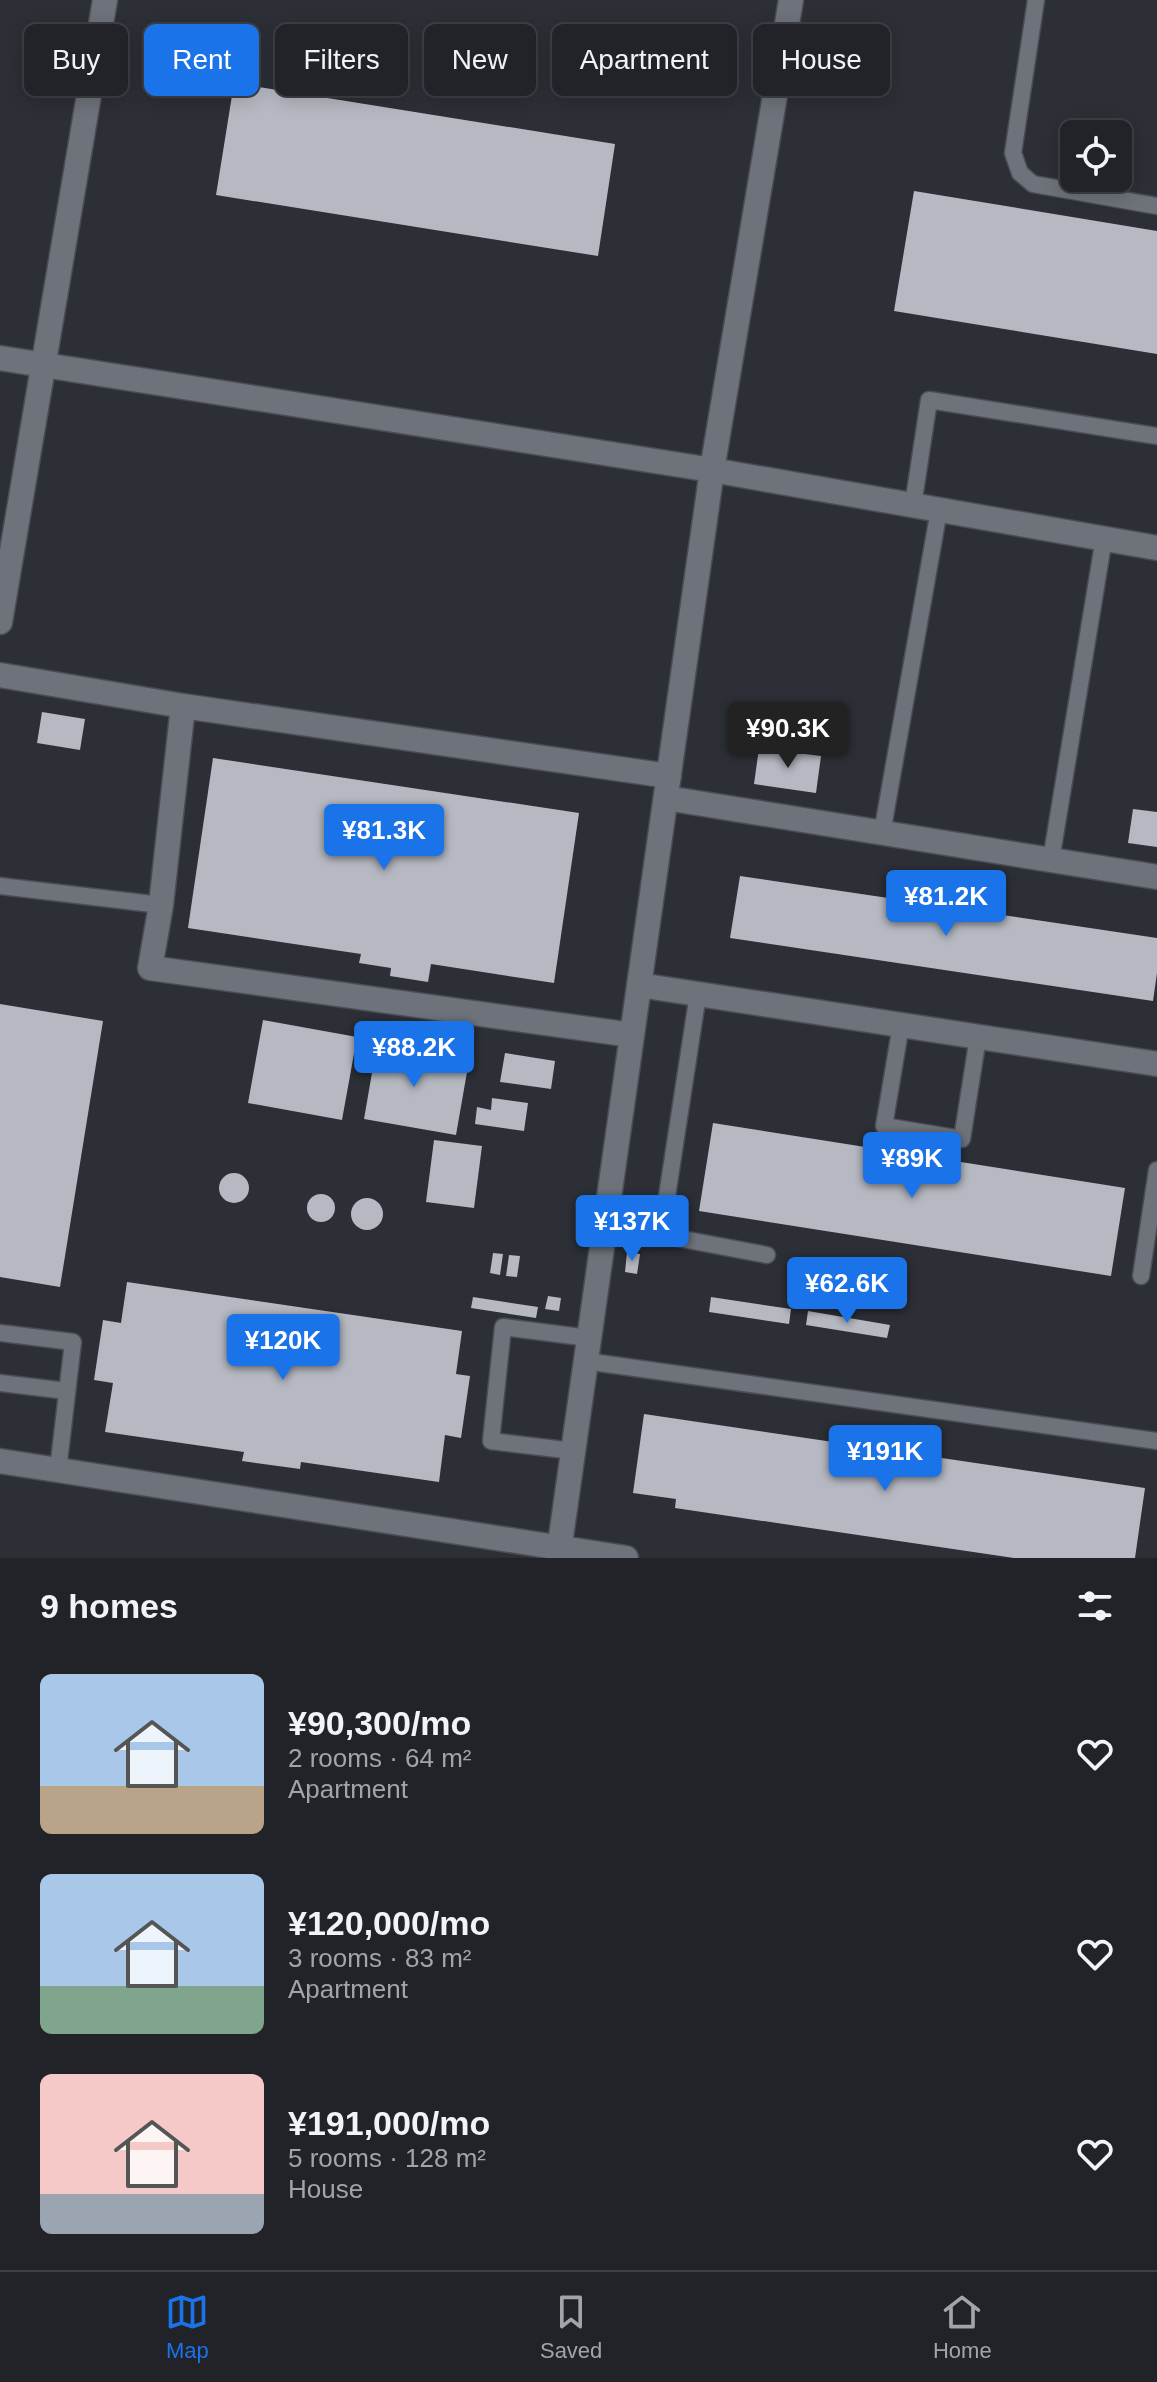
<!DOCTYPE html>
<html lang="en">
<head>
<meta charset="utf-8">
<style>
  body { margin:0; font-family:Arial,sans-serif; background:#292b30; color:#f1f3f6; height:100vh; display:flex; flex-direction:column; font-size:30px; white-space:nowrap }
  * { box-sizing:border-box; margin:0 }
  p { font-size:26px; color:#a2a4a8 }
  .icon { flex:none; width:44px; height:44px; fill:none; stroke:currentColor; stroke-width:2; stroke-linecap:round; stroke-linejoin:round }
  .map { position:relative; height:1558px; overflow:hidden }
  .sheet { display:flex; flex-direction:column; background:#212328; flex:1 }
  .sheet>* { flex:none }
  .guide { position:absolute; left:24px; top:24px; width:1110px; height:72px; display:flex; gap:16px }
  .tools { position:absolute; left:1060px; top:120px; display:grid; gap:16px }
  .tools a { display:grid; place-items:center; width:72px; height:72px; border-radius:12px; background:#212328; box-shadow:0 4px 20px #0003,0 0 0 2px #3e4045; font-size:40px }
  .price { position:absolute; translate:-50% -68px; padding:0 18px; border-radius:8px; background:#1a73e8; color:#fff; font-size:26px; line-height:52px; filter:drop-shadow(0 2px 4px #0008) }
  .price::after { content:''; position:absolute; left:50%; top:48px; width:24px; height:18px; margin-left:-12px; background:inherit; clip-path:polygon(0 0,100% 0,50% 100%) }
  .price.current { background:#222; color:#fff }
  ul { padding:0; list-style:none }
  li { display:flex; align-items:center; gap:24px; height:200px; padding:0 40px }
  li span { display:grid; place-items:center; flex:none; width:224px; height:160px; border-radius:12px; color:#555 }
  li>.icon { margin-inline-start:auto }
  span .icon { width:96px; height:96px; fill:#fffc; stroke-width:1 }
  li b { font-size:34px }
  h2 { display:flex; justify-content:space-between; align-items:center; height:96px; padding:0 40px; font-size:34px }
  .pill { padding:0 28px; border-radius:12px; background:#212328; box-shadow:0 4px 20px #0003,0 0 0 2px #3e4045; font-size:28px; line-height:72px }
  .pill.current { background:#1a73e8; color:#fff }
  .menu { display:flex; justify-content:space-around; align-items:center; height:112px; border-top:2px solid #3e4045; background:#212328; font-size:22px; color:#a2a4a8 }
  .menu a { display:grid; justify-items:center; gap:4px }
  .menu .current { color:#1a73e8 }
  .map>svg:first-child { display:block }
  .building { fill:#b6b9c2 }
  .lines { fill:none; stroke-linecap:round; stroke-linejoin:round }
  .lane-casing { stroke:#4b4d53; stroke-width:19 }
  .street-casing { stroke:#4b4d53; stroke-width:27 }
  .lane { stroke:#6e727a; stroke-width:16 }
  .street { stroke:#6e727a; stroke-width:24 }
</style>
</head>
<body>
<div class="map">
<svg width="1157" height="1558" viewBox="0 0 1157 1558">
  <rect width="100%" height="100%" fill="#2c2f36"/>
  <path class="building" d="M 234,83 L 615,144 L 598,256 L 216,195 Z
    M 914,191 L 1157,231 L 1157,354 L 894,311 Z
    M 42,712 L 85,719 L 80,750 L 37,743 Z
    M 759,748 L 821,756 L 816,793 L 754,784 Z
    M 213,758 L 579,813 L 554,983 L 431,964 L 428,982 L 390,976 L 391,968 L 359,963 L 361,954 L 188,928 Z
    M 1133,809 L 1157,812 L 1157,847 L 1128,843 Z
    M 740,876 L 1157,938 L 1157,973 L 1153,1001 L 730,938 Z
    M 0,1004 L 103,1021 L 60,1287 L 0,1277 Z
    M 263,1020 L 357,1037 L 342,1120 L 248,1103 Z
    M 378,1038 L 429,1047 L 426,1065 L 467,1072 L 456,1135 L 364,1119 Z
    M 505,1053 L 555,1061 L 551,1089 L 500,1082 Z
    M 492,1098 L 528,1103 L 524,1131 L 475,1124 L 477,1107 L 491,1110 Z
    M 713,1123 L 1125,1188 L 1111,1276 L 699,1211 Z
    M 434,1140 L 482,1146 L 474,1208 L 426,1202 Z
    M219 1188a15 15 0 1 1 30 0a15 15 0 1 1-30 0Z
    M307 1208a14 14 0 1 1 28 0a14 14 0 1 1-28 0Z
    M351 1214a16 16 0 1 1 32 0a16 16 0 1 1-32 0Z
    M 627,1252 L 640,1254 L 637,1274 L 625,1272 Z
    M 493,1253 L 503,1254 L 500,1275 L 490,1273 Z
    M 509,1255 L 520,1256 L 517,1277 L 506,1276 Z
    M 127,1282 L 462,1331 L 456,1374 L 470,1376 L 461,1438 L 445,1435 L 439,1482 L 301,1462 L 300,1469 L 242,1461 L 244,1452 L 105,1432 L 113,1383 L 94,1380 L 103,1320 L 121,1323 Z
    M 548,1296 L 561,1298 L 559,1311 L 545,1309 Z
    M 473,1297 L 538,1307 L 536,1318 L 471,1308 Z
    M 711,1297 L 791,1309 L 789,1324 L 709,1312 Z
    M 808,1311 L 890,1325 L 887,1338 L 806,1325 Z
    M 644,1414 L 1145,1488 L 1135,1558 L 1014,1558 L 675,1508 L 676,1499 L 633,1493 Z"/>
  <g class="lines">
    <defs>
      <path id="lane" d="M 1036,0 L 1013,153 L 1020,173 L 1033,184 L 1157,206
        M 913,505 L 929,400 L 1157,436
        M 882,833 L 939,510
        M 1051,860 L 1104,538
        M 0,886 L 161,905
        M 698,994 L 661,1235 L 767,1255
        M 901,1025 L 884,1126 L 962,1139 L 978,1037
        M 1141,1276 L 1157,1170
        M 0,1333 L 73,1342 L 58,1470
        M 585,1361 L 1157,1441
        M 0,1383 L 67,1391
        M 573,1451 L 491,1441 L 503,1327 L 589,1338"/>
      <path id="street" d="M 0,358 L 712,470 L 1157,548
        M 0,622 L 105,0
        M 0,675 L 183,706 L 669,776
        M 183,706 L 161,905 L 150,968 L 632,1035
        M 666,798 L 1157,877
        M 639,985 L 1157,1064
        M 0,1461 L 626,1558
        M 558,1558 L 712,470 L 791,0"/>
    </defs>
    <use href="#lane" class="lane-casing"/>
    <use href="#street" class="street-casing"/>
    <use href="#lane" class="lane"/>
    <use href="#street" class="street"/>
  </g>
</svg>
<div class="tools">
<a><svg class="icon" aria-label="locate" viewBox="0 0 24 24"><circle cx="12" cy="12" r="6"/><path d="M12 2v4M12 18v4M2 12h4M18 12h4"/></svg></a>
</div>
<b class="price current" style="left:788px;top:770px">¥90.3K</b>
<b class="price" style="left:384px;top:872px">¥81.3K</b>
<b class="price" style="left:946px;top:938px">¥81.2K</b>
<b class="price" style="left:414px;top:1089px">¥88.2K</b>
<b class="price" style="left:912px;top:1200px">¥89K</b>
<b class="price" style="left:632px;top:1263px">¥137K</b>
<b class="price" style="left:847px;top:1325px">¥62.6K</b>
<b class="price" style="left:283px;top:1382px">¥120K</b>
<b class="price" style="left:885px;top:1493px">¥191K</b>
<div class="guide">
<a class="pill">Buy</a>
<a class="pill current">Rent</a>
<a class="pill">Filters</a>
<a class="pill">New</a>
<a class="pill">Apartment</a>
<a class="pill">House</a>
</div>
</div>
<section class="sheet">
<h2>9 homes<svg class="icon" aria-label="filters" viewBox="0 0 24 24"><path d="M4 7h16M4 17h16"/><circle cx="9" cy="7" r="2"/><circle cx="15" cy="17" r="2"/></svg></h2>
<ul>
<li><span style="background:linear-gradient(#a9c7e8 70%,#b9a48a 0)"><svg class="icon" aria-label="home" viewBox="0 0 24 24"><path d="M3 11l9-7 9 7M6 9v11h12V9"/></svg></span><div><b>¥90,300/mo</b><p>2 rooms · 64 m²</p><p>Apartment</p></div><svg class="icon" aria-label="heart" viewBox="0 0 24 24"><path d="M12 20l-8-8c-3-5 5-10 8-4 3-6 11-1 8 4z"/></svg></li>
<li><span style="background:linear-gradient(#a9c7e8 70%,#7fa58c 0)"><svg class="icon" aria-label="home" viewBox="0 0 24 24"><path d="M3 11l9-7 9 7M6 9v11h12V9"/></svg></span><div><b>¥120,000/mo</b><p>3 rooms · 83 m²</p><p>Apartment</p></div><svg class="icon" aria-label="heart" viewBox="0 0 24 24"><path d="M12 20l-8-8c-3-5 5-10 8-4 3-6 11-1 8 4z"/></svg></li>
<li><span style="background:linear-gradient(#f6c9c9 75%,#9aa5b1 0)"><svg class="icon" aria-label="home" viewBox="0 0 24 24"><path d="M3 11l9-7 9 7M6 9v11h12V9"/></svg></span><div><b>¥191,000/mo</b><p>5 rooms · 128 m²</p><p>House</p></div><svg class="icon" aria-label="heart" viewBox="0 0 24 24"><path d="M12 20l-8-8c-3-5 5-10 8-4 3-6 11-1 8 4z"/></svg></li>
</ul>
</section>
<nav class="menu">
<a class="current"><svg class="icon" aria-label="map" viewBox="0 0 24 24"><path d="M3 6l6-2 6 2 6-2v14l-6 2-6-2-6 2zM9 4v14M15 6v14"/></svg>Map</a>
<a><svg class="icon" aria-label="saved" viewBox="0 0 24 24"><path d="M7 4h10v16l-5-4-5 4z"/></svg>Saved</a>
<a><svg class="icon" aria-label="home" viewBox="0 0 24 24"><path d="M3 11l9-7 9 7M6 9v11h12V9"/></svg>Home</a>
</nav>
</body>
</html>
